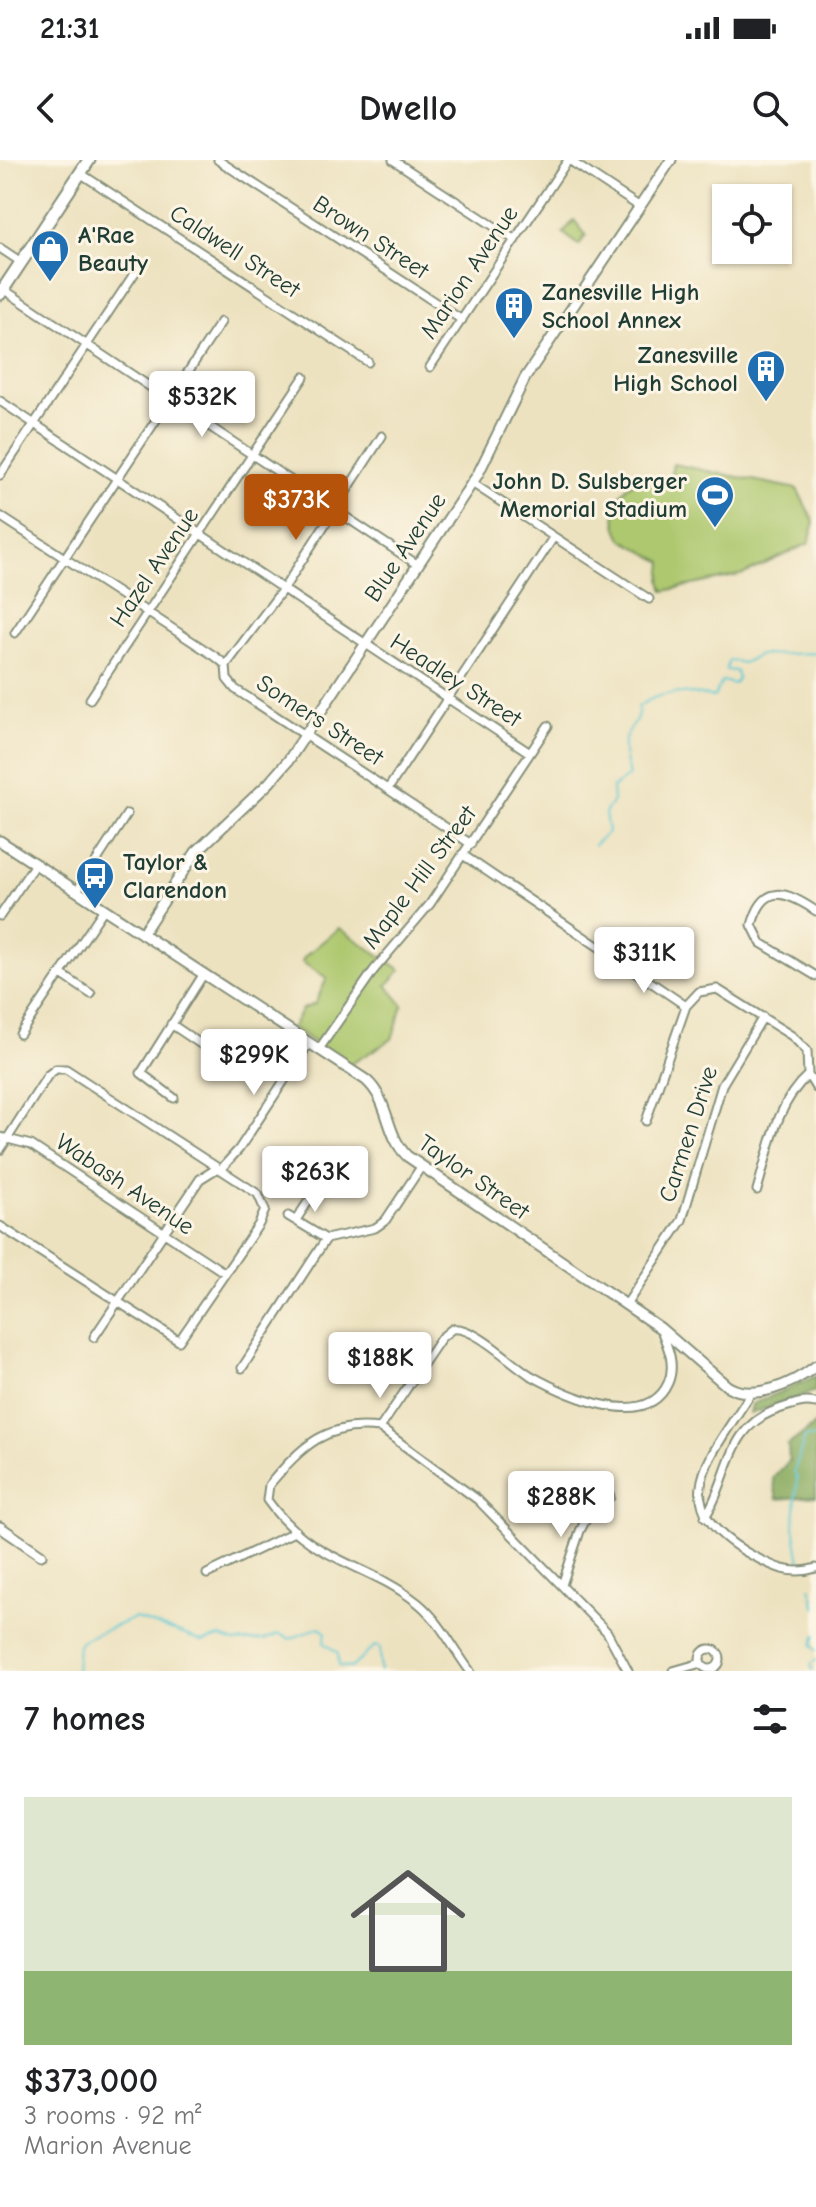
<!DOCTYPE html>
<html lang="en">
<head>
<meta charset="utf-8">
<style>
  body { margin:0; font-family:"Comic Neue",sans-serif; background:#f6f6f6; color:#202124; height:100vh; display:flex; flex-direction:column; font-size:30px; white-space:nowrap }
  * { box-sizing:border-box; margin:0 }
  p { font-size:26px; color:#757577 }
  .icon { flex:none; width:44px; height:44px; fill:none; stroke:currentColor; stroke-width:2; stroke-linecap:round; stroke-linejoin:round }
  .map { position:relative; height:1511px; overflow:hidden }
  .panel { display:flex; flex-direction:column; background:#fff; flex:1 }
  .panel>* { flex:none }
  .fabs { position:absolute; left:712px; top:24px; display:grid; gap:16px }
  .fabs a { display:grid; place-items:center; width:80px; height:80px; border-radius:0px; background:#fff; box-shadow:0 2px 6px #0004; font-size:40px }
  .price { position:absolute; translate:-50% -68px; padding:0 18px; border-radius:8px; background:#fff; color:#222; font-size:26px; line-height:52px; filter:drop-shadow(0 2px 4px #0008) }
  .price::after { content:''; position:absolute; left:50%; top:48px; width:24px; height:18px; margin-left:-12px; background:inherit; clip-path:polygon(0 0,100% 0,50% 100%) }
  .price.current { background:#b45309; color:#fff }
  ul { padding:0; list-style:none }
  li { display:grid; align-content:center; gap:16px; height:424px; padding:0 24px }
  li+li { border-top:2px solid #e0e0e0 }
  li span { display:grid; place-items:center; height:248px; border-radius:0px; color:#555 }
  li>.icon { margin-inline-start:auto }
  span .icon { width:144px; height:144px; fill:#fffc; stroke-width:1 }
  li b { font-size:34px }
  h2 { display:flex; justify-content:space-between; align-items:center; height:96px; padding:0 24px; font-size:34px }
  .status { display:flex; justify-content:space-between; align-items:center; height:56px; padding:0 40px; background:#fff; direction:ltr }
  .status svg { height:22px; fill:currentColor }
  header { display:flex; justify-content:space-between; align-items:center; height:104px; padding:0 24px; background:#fff; font-size:36px; font-weight:800 }
  .map>svg:first-child { display:block }
  .green { fill:#adc86e; stroke:#668251; stroke-width:2 }
  .forest { fill:#8aac61; stroke:#54744a; stroke-width:2 }
  .lines { fill:none; stroke-linecap:round; stroke-linejoin:round }
  .stream { stroke:#5cc8d3; stroke-width:2 }
  .minor-casing { stroke:#86907a; stroke-width:11 }
  .tertiary-casing { stroke:#86907a; stroke-width:13 }
  .primary-casing { stroke:#86907a; stroke-width:15 }
  .minor { stroke:#fff; stroke-width:7 }
  .tertiary { stroke:#fff; stroke-width:9 }
  .primary { stroke:#fff; stroke-width:11 }
  .labels { text-anchor:middle; stroke-width:6; stroke-linejoin:round; paint-order:stroke }
  .poi-label { font-size:24px; font-weight:bold; fill:#1f3d34; stroke:#fcf5e5; text-anchor:start }
  .street-label { font-size:24px; fill:#1f3d34; stroke:#fcf5e5 }
</style>
</head>
<body>
<div class="status"><b>21:31</b><svg viewBox="0 0 49 12"><path d="M0 12V9h3v3zM5 12V6h3v6zM10 12V3h3v9zM15 12V0h3v12zM26 1h20v11H26zM47 4h2v5h-2z"/></svg></div>
<header><svg class="icon" aria-label="back" viewBox="0 0 24 24"><path d="M15 5l-7 7 7 7"/></svg>Dwello<svg class="icon" aria-label="search" viewBox="0 0 24 24"><circle cx="10" cy="10" r="6"/><path d="M15 15l6 6"/></svg></header>
<div class="map">
<svg width="816" height="1511" viewBox="0 0 816 1511">
  <rect width="100%" height="100%" fill="#fcf5e5"/>
  <filter id="ink" filterUnits="userSpaceOnUse"><feTurbulence type="fractalNoise" baseFrequency=".0125" numOctaves="2"/><feDisplacementMap in="SourceGraphic" scale="16" xChannelSelector="R" yChannelSelector="G"/><feConvolveMatrix kernelMatrix="1 2 1 2 8 2 1 2 1" color-interpolation-filters="sRGB"/></filter>
  <filter id="wash" filterUnits="userSpaceOnUse"><feTurbulence type="fractalNoise" baseFrequency=".006" numOctaves="4" result="noise"/><feDisplacementMap in="SourceGraphic" scale="32" xChannelSelector="R" yChannelSelector="G"/><feGaussianBlur stdDeviation="1.8" result="paint"/><feColorMatrix in="noise" values="0 0 0 0 0 0 0 0 0 0 0 0 0 0 0 0 0 1.4 0 .05"/><feComposite in="paint" operator="in"/></filter>
  <g filter="url(#wash)">
    <rect width="100%" height="100%" fill="#ede2c0"/>
    <path class="green" d="M 574,60 L 586,75 L 579,85 L 563,73 Z
      M 673,304 L 797,329 L 814,362 L 809,383 L 744,414 L 664,431 L 661,421 L 663,402 L 623,380 C 608,357 615,326 644,319 C 653,317 661,320 670,319 Z
      M 339,768 L 401,810 L 387,825 L 403,845 L 392,879 L 349,905 L 292,868 L 302,849 L 315,844 L 327,818 L 302,802 L 304,797 Z"/>
    <path class="forest" d="M 816,1216 L 816,1231 L 750,1254 L 752,1244 Z
      M 816,1264 L 816,1336 L 777,1339 L 773,1318 L 789,1301 L 788,1285 Z"/>
    <g class="lines">
      <path class="stream" d="M 594,685 L 608,672 L 605,653 L 613,641 L 612,628 L 629,616 C 626,601 619,586 629,571 C 635,561 639,558 638,547 C 661,529 686,532 714,537 L 722,521 L 734,524 L 738,518 L 736,511 L 726,510 L 729,500 L 743,503 L 759,495 L 816,493
        M 800,1402 L 794,1366 L 797,1319 L 794,1312 L 805,1277 L 816,1277
        M 810,1427 L 816,1448
        M 816,1475 L 812,1485 L 816,1490
        M 76,1511 L 78,1485 L 84,1479 L 135,1458 C 159,1468 176,1469 202,1482 L 220,1477 L 235,1482 L 264,1480 L 279,1474 L 290,1479 L 320,1467 L 326,1473 L 324,1483 L 338,1493 L 339,1506 L 351,1508 L 375,1486 L 380,1487 L 380,1511
        M 813,1511 L 811,1504 L 816,1500"/>
    </g>
  </g>
  <g filter="url(#ink)">
    <g class="lines">
      <defs>
        <path id="minor" d="M 218,0 L 462,160
          M 393,0 L 515,80
          M 569,0 L 640,47
          M 80,13 L 368,202
          M 0,88 L 21,102
          M 3,129 L 418,405
          M 430,207 L 568,0
          M 0,241 L 530,593
          M 0,315 L 138,108
          M 472,323 L 649,439
          M 0,356 L 216,497 L 226,505 L 227,519 L 235,529 L 471,684
          M 15,473 L 221,162
          M 226,505 L 286,425 L 382,276
          M 90,539 L 304,217
          M 388,629 L 553,378
          M 463,695 L 686,846 L 699,832 L 717,829 L 792,876 L 807,891 L 808,915 L 816,928
          M 77,731 L 127,654
          M 816,751 C 787,732 764,721 752,765 L 761,783 L 816,816
          M 0,756 L 35,704
          M 61,814 L 91,834
          M 171,864 L 205,887
          M 20,874 L 104,749
          M 319,889 L 374,810 L 430,744 L 548,566
          M 174,938 L 141,913 L 203,815
          M 646,961 L 686,846
          M 0,977 L 31,985 L 225,1113
          M 0,990 L 48,915 L 56,909 L 66,909 L 258,1034 L 265,1050 L 259,1064 L 179,1181 L 0,1066
          M 220,1010 L 239,989 L 309,883
          M 757,1030 C 769,991 776,943 808,915
          M 288,1056 L 326,1079
          M 296,1060 L 325,1016
          M 626,1145 L 682,1060 L 722,925 L 763,857
          M 94,1177 L 200,1019 L 216,1009
          M 242,1208 L 326,1079 L 375,1068 L 385,1061 L 421,1007
          M 751,1233 C 713,1295 662,1342 746,1392 C 770,1405 789,1417 816,1408
          M 380,1268 C 327,1261 302,1286 269,1325 L 267,1340 C 313,1404 365,1401 418,1443 C 441,1462 452,1487 470,1511
          M 705,1357 C 731,1318 725,1266 779,1249 C 792,1245 802,1240 815,1243
          M 207,1414 L 296,1371
          M 562,1425 L 580,1371 L 596,1340 L 605,1341 L 610,1337 L 607,1325 L 594,1327 L 596,1340
          M700 1499a10 10 0 1 1 20 0a10 10 0 1 1-20 0Z
          M 628,1511 L 607,1472 L 478,1340 L 380,1268 L 441,1178 L 452,1169 C 473,1165 511,1203 530,1215 C 564,1234 646,1273 668,1223 C 676,1205 668,1187 661,1170
          M 673,1511 L 701,1503"/>
        <path id="tertiary" d="M 0,681 L 366,920 C 390,941 385,974 407,996 L 660,1168 L 727,1226 C 754,1242 793,1224 816,1206
          M 142,774 L 196,692 L 269,623 L 288,601 L 478,314 L 525,218 L 671,0
          M 0,1367 L 41,1395"/>
        <path id="primary" d="M 0,134 L 89,0"/>
      </defs>
      <use href="#minor" class="minor-casing"/>
      <use href="#tertiary" class="tertiary-casing"/>
      <use href="#primary" class="primary-casing"/>
      <use href="#minor" class="minor"/>
      <use href="#tertiary" class="tertiary"/>
      <use href="#primary" class="primary"/>
    </g>
  </g>
  <defs>
    <symbol id="shop-pin" viewBox="-11 -11 22 30"><path d="M0 17L-7.5 6A9.5 9.5 0 1 1 7.5 6Z" fill="#1f6fb2" stroke="#fcf5e5"/><path d="M-5-2.5h2.3a2.7 3.5 0 0 1 5.4 0H5L5.5 6h-11ZM-1.5-2.5h3a1.5 2.3 0 0 0-3 0Z" fill="#fff"/></symbol>
    <symbol id="building-pin" viewBox="-11 -11 22 30"><path d="M0 17L-7.5 6A9.5 9.5 0 1 1 7.5 6Z" fill="#1f6fb2" stroke="#fcf5e5"/><path d="M-4-6H4V6H1V3H-1V6H-4ZM-2.5-4.3h1.7v1.8h-1.7ZM.8-4.3h1.7v1.8H.8ZM-2.5-1h1.7V.8h-1.7ZM.8-1h1.7V.8H.8Z" fill="#fff"/></symbol>
    <symbol id="stadium-pin" viewBox="-11 -11 22 30"><path d="M0 17L-7.5 6A9.5 9.5 0 1 1 7.5 6Z" fill="#1f6fb2" stroke="#fcf5e5"/><path d="M0-5a6.5 5 0 1 0 0 10a6.5 5 0 1 0 0-10ZM-3.5-1.8h7v3.6h-7Z" fill="#fff"/></symbol>
    <symbol id="bus-pin" viewBox="-11 -11 22 30"><path d="M0 17L-7.5 6A9.5 9.5 0 1 1 7.5 6Z" fill="#1f6fb2" stroke="#fcf5e5"/><path d="M-5-6H5V4H4V6H2V4H-2V6H-4V4H-5ZM-3.5-4V0h7V-4ZM-3.5 1.2v1.5H-2V1.2ZM2 1.2v1.5H3.5V1.2Z" fill="#fff"/></symbol>
  </defs>
  <g fill-rule="evenodd">
    <use href="#shop-pin" x="28" y="67" width="44" height="60"/>
    <use href="#building-pin" x="492" y="124" width="44" height="60"/>
    <use href="#building-pin" x="744" y="187" width="44" height="60"/>
    <use href="#stadium-pin" x="693" y="313" width="44" height="60"/>
    <use href="#bus-pin" x="73" y="694" width="44" height="60"/>
  </g>
  <g class="labels">
    <g class="poi-label">
      <text x="78" y="83">A'Rae<tspan x="78" dy="28">Beauty</tspan></text>
      <text x="542" y="140">Zanesville High<tspan x="542" dy="28">School Annex</tspan></text>
      <text x="738" y="203" text-anchor="end">Zanesville<tspan x="738" dy="28">High School</tspan></text>
      <text x="687" y="329" text-anchor="end">John D. Sulsberger<tspan x="687" dy="28">Memorial Stadium</tspan></text>
      <text x="123" y="710">Taylor &amp;<tspan x="123" dy="28">Clarendon</tspan></text>
    </g>
    <g class="street-label">
      <text transform="translate(371 77) rotate(33)" y="8">Brown Street</text>
      <text transform="translate(235 91) rotate(33)" y="8">Caldwell Street</text>
      <text transform="translate(469 112) rotate(-56)" y="8">Marion Avenue</text>
      <text transform="translate(405 387) rotate(-56)" y="8">Blue Avenue</text>
      <text transform="translate(154 407) rotate(-56)" y="8">Hazel Avenue</text>
      <text transform="translate(456 520) rotate(33)" y="8">Headley Street</text>
      <text transform="translate(320 560) rotate(33)" y="8">Somers Street</text>
      <text transform="translate(419 717) rotate(-53)" y="8">Maple Hill Street</text>
      <text transform="translate(688 974) rotate(-72)" y="8">Carmen Drive</text>
      <text transform="translate(474 1017) rotate(35)" y="8">Taylor Street</text>
      <text transform="translate(125 1024) rotate(34)" y="8">Wabash Avenue</text>
    </g>
  </g>
</svg>
<div class="fabs">
<a><svg class="icon" aria-label="locate" viewBox="0 0 24 24"><circle cx="12" cy="12" r="6"/><path d="M12 2v4M12 18v4M2 12h4M18 12h4"/></svg></a>
</div>
<b class="price" style="left:202px;top:279px">$532K</b>
<b class="price current" style="left:296px;top:382px">$373K</b>
<b class="price" style="left:644px;top:835px">$311K</b>
<b class="price" style="left:254px;top:937px">$299K</b>
<b class="price" style="left:315px;top:1054px">$263K</b>
<b class="price" style="left:380px;top:1240px">$188K</b>
<b class="price" style="left:561px;top:1379px">$288K</b>
</div>
<section class="panel">
<h2>7 homes<svg class="icon" aria-label="filters" viewBox="0 0 24 24"><path d="M4 7h16M4 17h16"/><circle cx="9" cy="7" r="2"/><circle cx="15" cy="17" r="2"/></svg></h2>
<ul>
<li><span style="background:linear-gradient(#dfe7d0 70%,#8fb573 0)"><svg class="icon" aria-label="home" viewBox="0 0 24 24"><path d="M3 11l9-7 9 7M6 9v11h12V9"/></svg></span><div><b>$373,000</b><p>3 rooms · 92 m²</p><p>Marion Avenue</p></div></li>
</ul>
</section>
</body>
</html>
